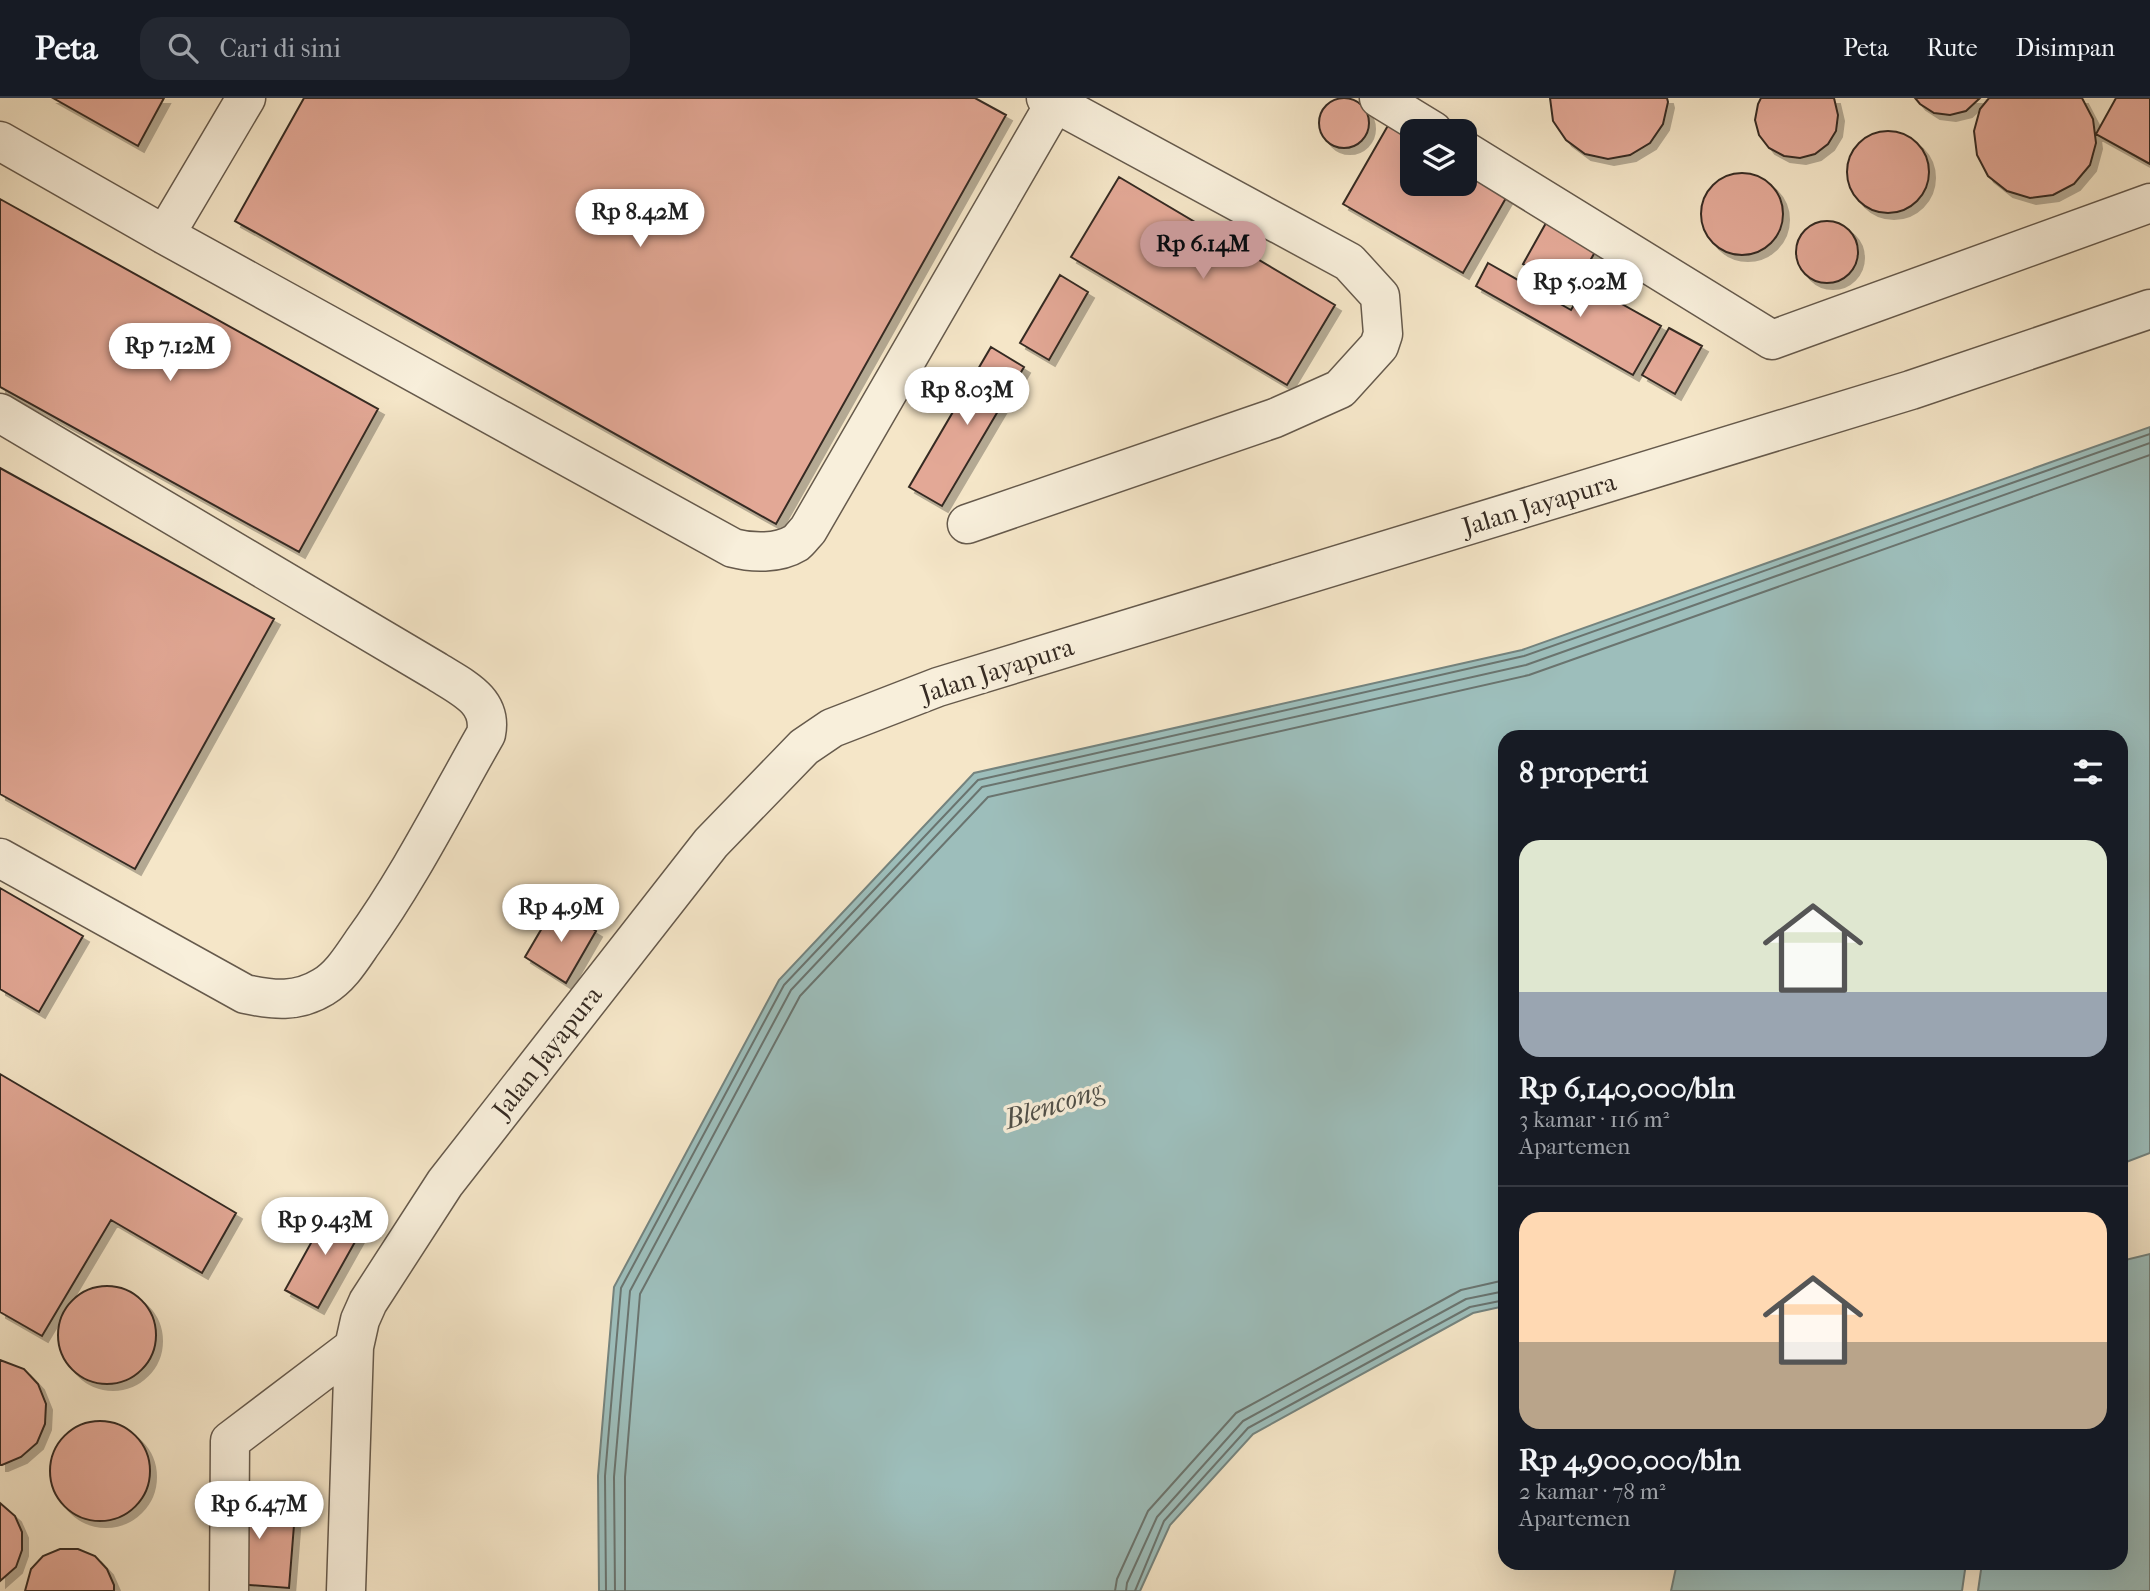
<!DOCTYPE html>
<html lang="id">
<head>
<meta charset="utf-8">
<style>
  body { margin:0; font-family:"IM FELL French Canon",serif; background:#242831; color:#f1f3f6; height:100vh; display:flex; flex-direction:column; font-size:26px; white-space:nowrap }
  * { box-sizing:border-box; margin:0 }
  p { font-size:23px; color:#9ea1a6 }
  .icon { flex:none; width:38px; height:38px; fill:none; stroke:currentColor; stroke-width:2; stroke-linecap:round; stroke-linejoin:round }
  .map { position:relative; flex:1; overflow:hidden }
  .sheet { position:absolute; left:1498px; top:632px; width:630px; height:840px; display:flex; flex-direction:column; background:#171b24; border-radius:21px; box-shadow:0 7px 28px #0002 }
  .sheet>* { flex:none }
  .controls { position:absolute; left:1400px; top:21px; display:grid; gap:14px }
  .controls a { display:grid; place-items:center; width:77px; height:77px; border-radius:14px; background:#171b24; box-shadow:0 7px 28px #0002; font-size:35px }
  .price { position:absolute; translate:-50% -60px; padding:0 16px; border-radius:24px; background:#fff; color:#222; font-size:23px; line-height:46px; filter:drop-shadow(0 2px 4px #0008) }
  .price::after { content:''; position:absolute; left:50%; top:42px; width:21px; height:16px; margin-left:-10px; background:inherit; clip-path:polygon(0 0,100% 0,50% 100%) }
  .price.selected { background:#c59692; color:#111 }
  ul { padding:0; list-style:none }
  li { display:grid; align-content:center; gap:14px; height:371px; padding:0 21px }
  li+li { border-top:2px solid #363941 }
  li span { display:grid; place-items:center; height:217px; border-radius:21px; color:#555 }
  li>.icon { margin-inline-start:auto }
  span .icon { width:126px; height:126px; fill:#fffc; stroke-width:1 }
  li b { font-size:30px }
  h2 { display:flex; justify-content:space-between; align-items:center; height:84px; padding:0 21px; font-size:30px }
  header { display:flex; align-items:center; gap:42px; box-sizing:border-box; height:98px; padding:0 35px; background:#171b24; border-bottom:2px solid #363941 }
  header strong { font-size:33px }
  nav { display:flex; gap:38px; margin-inline-start:auto; font-size:24px }
  .search { width:490px; height:63px; background:#242831; display:flex; align-items:center; gap:18px; box-sizing:border-box; padding:0 24px; border-radius:21px; color:#9ea1a6; font-size:26px }
  .map>svg:first-child { display:block }
  .water { fill:#9dbebb; stroke:#74837e; stroke-width:2 }
  .lines { fill:none; stroke-linecap:round; stroke-linejoin:round }
  .shore { stroke:#6a746f; stroke-width:2 }
  .building { fill:#e3a896; stroke:#362b23; stroke-width:2; filter:url(#shadow) }
  .minor-casing { stroke:#665a4c; stroke-width:41 }
  .minor { stroke:#f8efdb; stroke-width:38 }
  .labels { text-anchor:middle; stroke-width:7; stroke-linejoin:round; paint-order:stroke }
  .street-label { font-size:26px; fill:#362b23; stroke:#f8efdb }
  .water-label { font-size:28px; font-style:italic; fill:#505049; stroke:#f8efdb }
</style>
</head>
<body>
<header>
<strong>Peta</strong>
<div class="search"><svg class="icon" aria-label="search" viewBox="0 0 24 24"><circle cx="10" cy="10" r="6"/><path d="M15 15l6 6"/></svg>Cari di sini</div>
<nav><a>Peta</a><a>Rute</a><a>Disimpan</a></nav>
</header>
<div class="map">
<svg width="2150" height="1493" viewBox="0 0 2150 1493">
  <defs>
    <filter id="shadow"><feDropShadow dx="6" dy="6" stdDeviation="0" flood-color="#0004"/></filter>
  </defs>
  <rect width="100%" height="100%" fill="#f5e6c8"/>
  <filter id="stains"><feTurbulence type="fractalNoise" baseFrequency=".00286" numOctaves="4"/><feColorMatrix values="0 0 0 0 .2 0 0 0 0 .09 0 0 0 0 .02 0 0 0 .5 -.17"/></filter>
  <radialGradient id="worn" r=".72"><stop offset=".6" stop-color="#630" stop-opacity="0"/><stop offset="1" stop-color="#630" stop-opacity=".3"/></radialGradient>
  <path class="water" d="M 2150,329 L 2150,1055 L 2121,1066 L 2121,639 L 1505,639 L 1505,1208 L 1473,1215 L 1253,1336 L 1170,1427 L 1140,1493 L 599,1493 L 598,1378 L 614,1189 L 779,882 L 974,675 L 1522,552 Z
    M 2150,1156 L 2150,1493 L 1978,1493 L 1982,1465 L 2121,1465 L 2121,1163 Z
    M 1677,1465 L 1966,1465 L 1962,1493 L 1671,1493 Z"/>
  <g class="lines">
    <path class="shore" d="M 606,1493 L 605,1378 L 621,1190 L 784,887 L 978,682 L 1524,558 L 2150,336
      M 615,1493 L 614,1379 L 630,1193 L 791,892 L 982,689 L 1526,567 L 2150,345
      M 625,1493 L 625,1379 L 640,1196 L 800,898 L 988,699 L 1529,577 L 2150,357
      M 1115,1493 L 1117,1481 L 1148,1413 L 1236,1315 L 1461,1192 L 1505,1182
      M 1126,1493 L 1127,1485 L 1157,1419 L 1243,1323 L 1466,1201 L 1505,1193
      M 1135,1493 L 1164,1423 L 1248,1330 L 1470,1209 L 1505,1202"/>
  </g>
  <path class="building" d="M1319 25a25 25 0 1 1 50 0a25 25 0 1 1-50 0Z
    M 53,0 L 164,0 L 138,48 Z
    M 304,0 L 975,0 L 1006,17 L 776,426 L 235,123 Z
    M 1550,0 L 1667,0 L 1668,4 L 1663,26 L 1650,45 L 1630,57 L 1608,61 L 1585,56 L 1566,42 L 1553,23 Z
    M 1761,0 L 1834,0 L 1838,17 L 1836,33 L 1828,46 L 1815,56 L 1800,60 L 1784,58 L 1769,50 L 1759,37 L 1755,22 L 1758,6 Z
    M 1915,0 L 1980,0 L 1966,13 L 1950,17 L 1934,15 L 1920,6 Z
    M 1989,0 L 2082,0 L 2093,21 L 2096,45 L 2090,67 L 2074,86 L 2053,97 L 2030,100 L 2007,93 L 1988,78 L 1977,57 L 1974,33 L 1980,11 Z
    M 2116,0 L 2150,0 L 2150,66 L 2096,36 Z
    M 1394,17 L 1412,33 L 1412,86 L 1465,86 L 1465,58 L 1514,86 L 1463,175 L 1343,106 Z
    M1847 74a41 41 0 1 1 82 0a41 41 0 1 1-82 0Z
    M1701 116a41 41 0 1 1 82 0a41 41 0 1 1-82 0Z
    M 1119,79 L 1335,207 L 1287,287 L 1071,159 Z
    M 0,101 L 378,311 L 299,454 L 0,289 Z
    M1796 154a31 31 0 1 1 62 0a31 31 0 1 1-62 0Z
    M 1546,125 L 1595,154 L 1573,193 L 1523,166 Z
    M 1488,165 L 1571,212 L 1586,186 L 1661,228 L 1633,277 L 1476,188 Z
    M 1060,177 L 1088,194 L 1049,262 L 1020,245 Z
    M 1669,230 L 1702,248 L 1675,296 L 1642,277 Z
    M 991,249 L 1024,269 L 942,408 L 909,389 Z
    M 0,370 L 274,521 L 135,771 L 0,696 Z
    M 0,790 L 83,838 L 39,914 L 0,891 Z
    M 555,808 L 596,833 L 566,885 L 525,859 Z
    M 0,976 L 236,1115 L 202,1175 L 111,1122 L 42,1238 L 0,1214 Z
    M 332,1107 L 365,1126 L 318,1210 L 285,1192 Z
    M58 1237a49 49 0 1 1 98 0a49 49 0 1 1-98 0Z
    M 0,1262 L 24,1271 L 38,1286 L 46,1306 L 45,1326 L 37,1345 L 21,1359 L 2,1367 L 0,1367 Z
    M50 1373a50 50 0 1 1 100 0a50 50 0 1 1-100 0Z
    M 229,1396 L 296,1402 L 289,1490 L 222,1485 Z
    M 0,1405 L 15,1418 L 22,1434 L 22,1452 L 16,1469 L 0,1483 Z
    M 60,1451 L 78,1451 L 95,1458 L 107,1471 L 114,1487 L 114,1493 L 25,1493 L 31,1471 L 43,1458 Z"/>
  <g class="lines">
    <defs>
      <path id="minor" d="M 1379,0 L 1433,33
        M 0,43 L 165,137 L 733,450 C 752,455 778,456 796,445 C 800,442 804,436 808,432 L 1055,5
        M 1465,53 L 1772,242 L 2150,105
        M 165,137 L 246,0
        M 0,315 L 436,573 C 461,589 493,602 486,636 C 446,706 409,780 362,845 C 351,861 340,879 323,889 C 297,905 273,902 245,896 L 0,760
        M 967,426 L 1275,320 L 1340,291 L 1379,248 L 1383,236 L 1380,198 L 1349,164 L 1046,0
        M 229,1493 L 230,1343 L 354,1249
        M 346,1493 L 354,1249 L 360,1222 L 368,1204 L 445,1085 L 711,745 L 804,649 L 832,630 L 938,589 L 1911,292 L 2150,211"/>
    </defs>
    <use href="#minor" class="minor-casing"/>
    <use href="#minor" class="minor"/>
  </g>
  <g class="labels">
    <g class="street-label">
      <text transform="translate(1539 406) rotate(-17)" y="9">Jalan Jayapura</text>
      <text transform="translate(997 572) rotate(-18)" y="9">Jalan Jayapura</text>
      <text transform="translate(547 954) rotate(-52)" y="9">Jalan Jayapura</text>
    </g>
    <g class="water-label">
      <text transform="translate(1053 1006) rotate(-18)" y="10">Blencong</text>
    </g>
  </g>
  <rect width="100%" height="100%" filter="url(#stains)"/>
  <rect width="100%" height="100%" fill="url(#worn)"/>
</svg>
<div class="controls">
<a><svg class="icon" aria-label="layers" viewBox="0 0 24 24"><path d="M12 4l9 5-9 5-9-5zM3 14l9 5 9-5"/></svg></a>
</div>
<b class="price" style="left:640px;top:151px">Rp 8.42M</b>
<b class="price selected" style="left:1203px;top:183px">Rp 6.14M</b>
<b class="price" style="left:1580px;top:221px">Rp 5.02M</b>
<b class="price" style="left:170px;top:285px">Rp 7.12M</b>
<b class="price" style="left:967px;top:329px">Rp 8.03M</b>
<b class="price" style="left:561px;top:846px">Rp 4.9M</b>
<b class="price" style="left:325px;top:1159px">Rp 9.43M</b>
<b class="price" style="left:259px;top:1443px">Rp 6.47M</b>
<section class="sheet">
<h2>8 properti<svg class="icon" aria-label="filters" viewBox="0 0 24 24"><path d="M4 7h16M4 17h16"/><circle cx="9" cy="7" r="2"/><circle cx="15" cy="17" r="2"/></svg></h2>
<ul>
<li><span style="background:linear-gradient(#dfe7d0 70%,#9aa5b1 0)"><svg class="icon" aria-label="home" viewBox="0 0 24 24"><path d="M3 11l9-7 9 7M6 9v11h12V9"/></svg></span><div><b>Rp 6,140,000/bln</b><p>3 kamar · 116 m²</p><p>Apartemen</p></div></li>
<li><span style="background:linear-gradient(#ffd9b3 60%,#b9a48a 0)"><svg class="icon" aria-label="home" viewBox="0 0 24 24"><path d="M3 11l9-7 9 7M6 9v11h12V9"/></svg></span><div><b>Rp 4,900,000/bln</b><p>2 kamar · 78 m²</p><p>Apartemen</p></div></li>
</ul>
</section>
</div>
</body>
</html>
